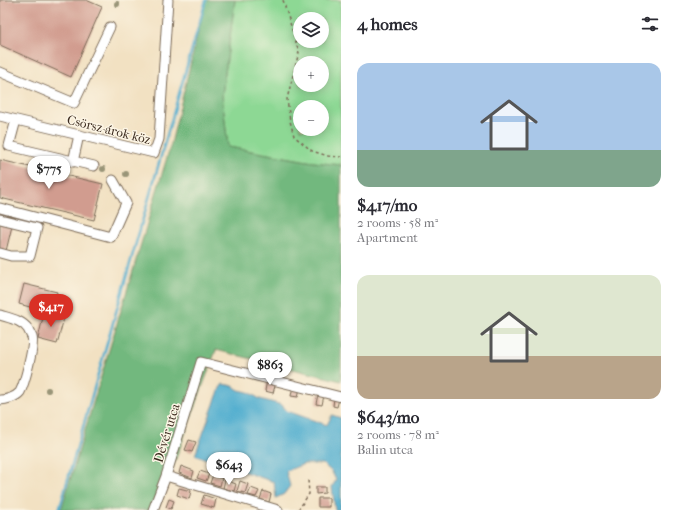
<!DOCTYPE html>
<html lang="en">
<head>
<meta charset="utf-8">
<style>
  body { margin:0; font-family:"IM FELL French Canon",serif; background:#f7f7f7; color:#2b2b33; height:100vh; display:flex; flex-direction:column; font-size:15px; white-space:nowrap }
  * { box-sizing:border-box; margin:0 }
  p { font-size:13px; color:#7c7c81 }
  .icon { flex:none; width:22px; height:22px; fill:none; stroke:currentColor; stroke-width:2; stroke-linecap:round; stroke-linejoin:round }
  .map { position:relative; flex:1; overflow:hidden }
  .sheet { display:flex; flex-direction:column; background:#fff; width:336px }
  .sheet>* { flex:none }
  .fabs { position:absolute; left:293px; top:12px; display:grid; gap:8px }
  .fabs a { display:grid; place-items:center; width:36px; height:36px; border-radius:50%; background:#fff; box-shadow:0 2px 10px #0003; font-size:20px }
  .price { position:absolute; translate:-50% -34px; padding:0 9px; border-radius:14px; background:#fff; color:#222; font-size:13px; line-height:26px; filter:drop-shadow(0 1px 2px #0008) }
  .price::after { content:''; position:absolute; left:50%; top:24px; width:12px; height:9px; margin-left:-6px; background:inherit; clip-path:polygon(0 0,100% 0,50% 100%) }
  .price.current { background:#d93025; color:#fff }
  ul { padding:0; list-style:none }
  li { display:grid; align-content:center; gap:8px; height:212px; padding:0 16px }
  li span { display:grid; place-items:center; height:124px; border-radius:12px; color:#555 }
  li>.icon { margin-inline-start:auto }
  span .icon { width:72px; height:72px; fill:#fffc; stroke-width:1 }
  li b { font-size:17px }
  h2 { display:flex; justify-content:space-between; align-items:center; height:48px; padding:0 16px; font-size:17px }
  main { display:flex; flex:1; min-height:0 }
  .map>svg:first-child { display:block }
  .green { fill:#8dd894; stroke:#648159; fill-rule:evenodd }
  .forest { fill:#72b87e; stroke:#56714e }
  .water { fill:#51aecf; stroke:#466c76 }
  .lines { fill:none; stroke-linecap:round; stroke-linejoin:round }
  .stream { stroke:#51aecf; stroke-width:2.5 }
  .building { fill:#d19c8f }
  .minor-casing { stroke:#7b6a57; stroke-width:11 }
  .path { stroke:#7b6a57; stroke-width:1.5; stroke-dasharray:3 3; stroke-linecap:butt }
  .minor { stroke:#fff; stroke-width:9 }
  .tree { fill:#999578 }
  .labels { text-anchor:middle; stroke-width:3; stroke-linejoin:round; paint-order:stroke }
  .street-label { font-size:13px; fill:#3b2a1e; stroke:#fcf5e5 }
</style>
</head>
<body>
<main>
<div class="map">
<svg width="341" height="510" viewBox="0 0 341 510">
  <rect width="100%" height="100%" fill="#fcf5e5"/>
  <filter id="ink" filterUnits="userSpaceOnUse"><feTurbulence type="fractalNoise" baseFrequency=".025" numOctaves="2"/><feDisplacementMap in="SourceGraphic" scale="8" xChannelSelector="R" yChannelSelector="G"/><feConvolveMatrix kernelMatrix="1 2 1 2 8 2 1 2 1" color-interpolation-filters="sRGB"/></filter>
  <filter id="wash" filterUnits="userSpaceOnUse"><feTurbulence type="fractalNoise" baseFrequency=".012" numOctaves="4" result="noise"/><feDisplacementMap in="SourceGraphic" scale="16" xChannelSelector="R" yChannelSelector="G"/><feGaussianBlur stdDeviation="0.9" result="paint"/><feColorMatrix in="noise" values="0 0 0 0 0 0 0 0 0 0 0 0 0 0 0 0 0 1.4 0 .05"/><feComposite in="paint" operator="in"/></filter>
  <g filter="url(#wash)">
    <rect width="100%" height="100%" fill="#f2e1c2"/>
    <path class="green" d="M 235,0 L 341,0 L 341,165 L 313,162 L 228,147 L 222,95 ZM 300,19 L 322,19 L 322,41 L 300,41 ZM 300,63 L 322,63 L 322,85 L 300,85 ZM 300,107 L 322,107 L 322,129 L 300,129 Z"/>
    <path class="forest" d="M 206,0 L 235,0 L 222,95 L 228,147 L 313,162 L 341,165 L 341,381 L 216,350 L 157,510 L 61,510 L 171,144 Z"/>
    <path class="water" d="M 223,384 L 233,386 L 239,390 L 248,392 L 260,399 L 282,405 L 287,411 L 327,425 L 332,415 L 341,418 L 341,510 L 335,510 L 332,487 L 336,480 L 332,472 L 323,464 L 304,464 L 286,471 L 290,486 L 284,494 L 276,498 L 274,482 L 195,455 L 220,388 Z"/>
    <g class="lines">
      <path class="stream" d="M 59,510 L 206,0"/>
    </g>
    <g id="blocks">
      <path class="building" d="M 0,0 L 86,0 L 102,7 L 71,77 L 0,45 Z
        M 0,160 L 103,184 L 94,220 L 0,198 Z
        M 0,223 L 12,226 L 6,251 L 0,250 Z
        M 24,284 L 57,292 L 52,313 L 19,304 Z
        M 44,313 L 64,318 L 57,344 L 38,339 Z
        M 267,380 L 276,382 L 273,393 L 265,391 Z
        M 293,386 L 300,388 L 298,397 L 291,396 Z
        M 318,394 L 324,395 L 322,405 L 316,404 Z
        M 334,398 L 339,399 L 337,407 L 333,406 Z
        M 189,440 L 196,442 L 192,452 L 185,450 Z
        M 181,466 L 194,471 L 192,478 L 179,473 Z
        M 200,471 L 209,474 L 206,481 L 197,478 Z
        M 213,475 L 222,478 L 220,486 L 210,483 Z
        M 225,480 L 236,484 L 234,491 L 223,488 Z
        M 240,481 L 248,484 L 245,493 L 237,491 Z
        M 316,487 L 325,487 L 325,493 L 316,494 Z
        M 179,488 L 191,491 L 189,499 L 177,495 Z
        M 251,488 L 259,491 L 256,497 L 248,495 Z
        M 263,491 L 271,494 L 269,502 L 260,499 Z
        M 204,495 L 216,499 L 214,508 L 201,504 Z
        M 318,498 L 329,498 L 329,507 L 318,507 Z
        M 169,499 L 174,501 L 171,509 L 166,507 Z"/>
    </g>
  </g>
  <g filter="url(#ink)">
    <use href="#blocks" fill-opacity="0" stroke="#7b6a57" stroke-width="1"/>
    <g class="lines">
      <defs>
        <path id="minor" d="M 0,72 L 74,103 L 110,27
          M 0,116 L 154,153 L 159,139 L 168,0
          M 16,120 L 9,146 L 94,166
          M 73,162 L 79,135
          M 0,208 L 111,237 L 126,203 L 113,180
          M 0,219 L 37,228 L 30,256 L 11,256 L 0,253
          M 0,315 C 9,318 22,320 28,329 C 29,331 31,335 32,337 C 35,345 24,385 20,392 C 16,397 6,400 0,400
          M 166,476 L 278,510
          M 153,510 L 166,476 L 201,362 L 341,397"/>
      </defs>
      <use href="#minor" class="minor-casing"/>
      <path class="path" d="M 283,0 L 299,52 L 287,99 L 290,121 L 294,136 L 312,151 L 328,156 L 341,157
        M 298,510 L 309,494 L 308,480"/>
      <use href="#minor" class="minor"/>
    </g>
    <g class="tree">
      <circle cx="117" cy="4" r="3"/>
      <circle cx="103" cy="169" r="3"/>
      <circle cx="126" cy="174" r="3"/>
      <circle cx="68" cy="302" r="3"/>
      <circle cx="48" cy="390" r="3"/>
    </g>
  </g>
  <g class="labels">
    <g class="street-label">
      <text transform="translate(109 129) rotate(14)" y="5">Csörsz-árok köz</text>
      <text transform="translate(166 433) rotate(-73)" y="5">Dévér utca</text>
    </g>
  </g>
</svg>
<div class="fabs">
<a><svg class="icon" aria-label="layers" viewBox="0 0 24 24"><path d="M12 4l9 5-9 5-9-5zM3 14l9 5 9-5"/></svg></a>
<a>+</a>
<a>−</a>
</div>
<b class="price" style="left:49px;top:190px">$775</b>
<b class="price current" style="left:51px;top:328px">$417</b>
<b class="price" style="left:270px;top:386px">$863</b>
<b class="price" style="left:229px;top:486px">$643</b>
</div>
<section class="sheet">
<h2>4 homes<svg class="icon" aria-label="filters" viewBox="0 0 24 24"><path d="M4 7h16M4 17h16"/><circle cx="9" cy="7" r="2"/><circle cx="15" cy="17" r="2"/></svg></h2>
<ul>
<li><span style="background:linear-gradient(#a9c7e8 70%,#7fa58c 0)"><svg class="icon" aria-label="home" viewBox="0 0 24 24"><path d="M3 11l9-7 9 7M6 9v11h12V9"/></svg></span><div><b>$417/mo</b><p>2 rooms · 58 m²</p><p>Apartment</p></div></li>
<li><span style="background:linear-gradient(#dfe7d0 65%,#b9a48a 0)"><svg class="icon" aria-label="home" viewBox="0 0 24 24"><path d="M3 11l9-7 9 7M6 9v11h12V9"/></svg></span><div><b>$643/mo</b><p>2 rooms · 78 m²</p><p>Balin utca</p></div></li>
</ul>
</section>
</main>
</body>
</html>
